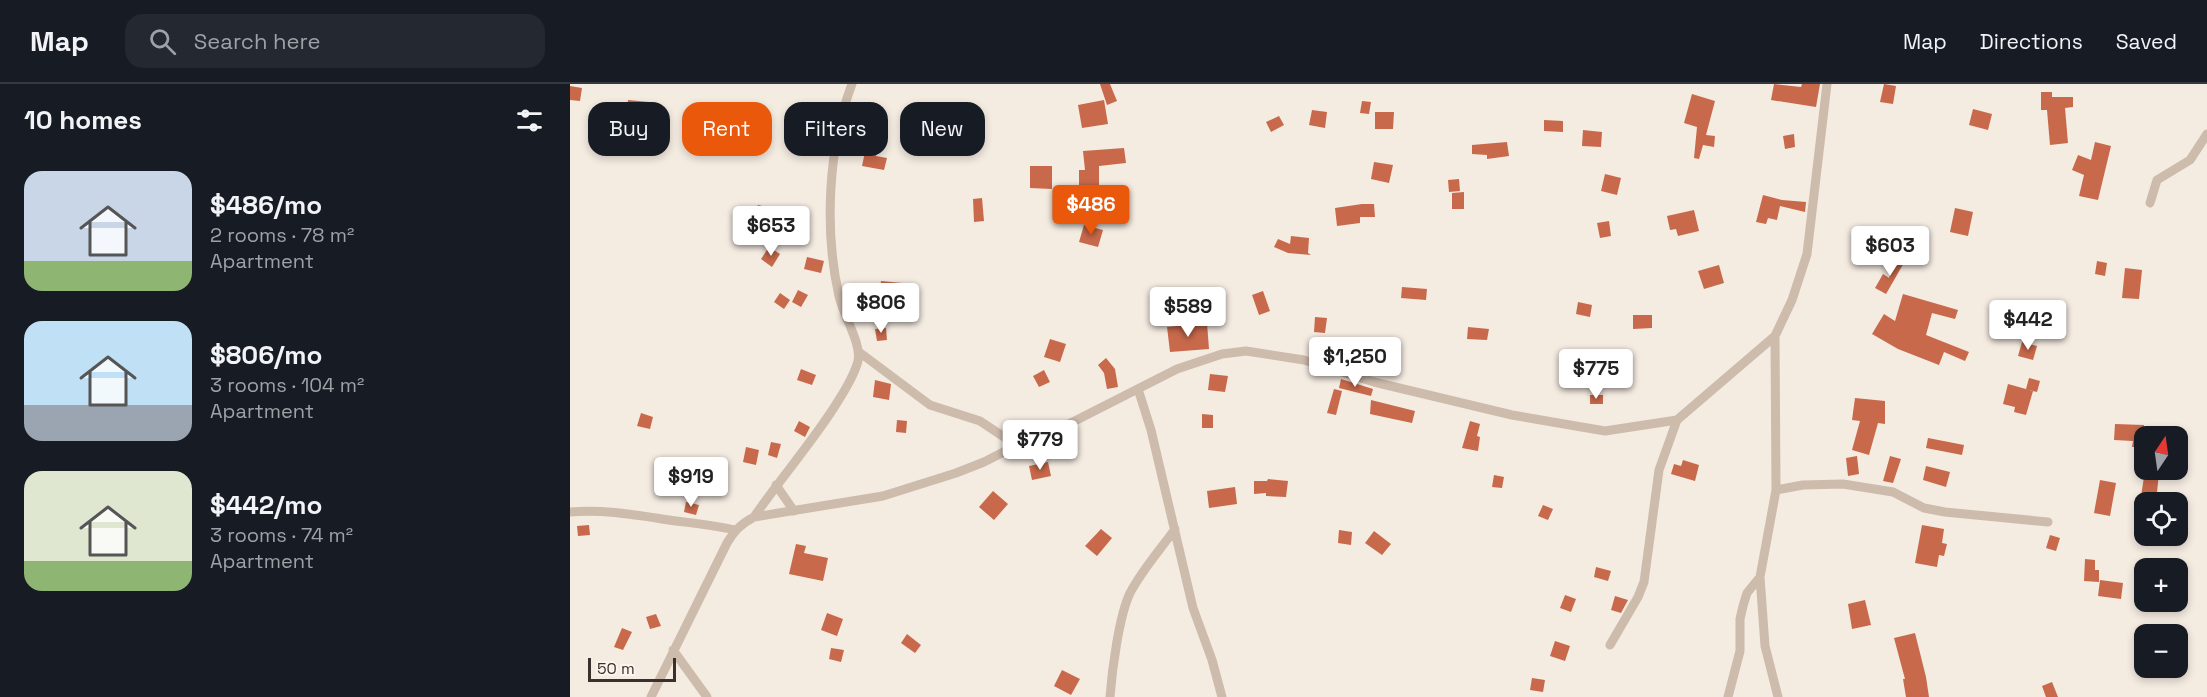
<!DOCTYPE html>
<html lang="en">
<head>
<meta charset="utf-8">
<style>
  body { margin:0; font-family:"Space Grotesk",sans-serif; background:#242831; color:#f1f3f6; height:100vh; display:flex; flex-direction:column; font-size:22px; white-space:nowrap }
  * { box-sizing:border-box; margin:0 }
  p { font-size:20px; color:#9ea1a6 }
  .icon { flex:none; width:33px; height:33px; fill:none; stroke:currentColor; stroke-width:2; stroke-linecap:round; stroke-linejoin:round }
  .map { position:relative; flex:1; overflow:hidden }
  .side { display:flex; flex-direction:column; background:#171b24; width:570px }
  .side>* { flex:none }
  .banner { position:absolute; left:18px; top:18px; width:570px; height:54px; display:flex; gap:12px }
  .needle { width:39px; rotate:13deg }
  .fabs { position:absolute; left:1564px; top:342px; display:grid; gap:12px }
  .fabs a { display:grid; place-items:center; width:54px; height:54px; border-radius:12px; background:#171b24; box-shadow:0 3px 9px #0003; font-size:30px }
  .scale { position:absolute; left:18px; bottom:15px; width:88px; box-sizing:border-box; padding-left:6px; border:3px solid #3b302b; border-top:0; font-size:16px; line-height:21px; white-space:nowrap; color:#3b302b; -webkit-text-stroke:4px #fbf5ee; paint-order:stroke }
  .price { position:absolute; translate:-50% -51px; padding:0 14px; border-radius:6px; background:#fff; color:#222; font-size:20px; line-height:39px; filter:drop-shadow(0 2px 3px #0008) }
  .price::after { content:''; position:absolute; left:50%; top:36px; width:18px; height:14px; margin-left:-9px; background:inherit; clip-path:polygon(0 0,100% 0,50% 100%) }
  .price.current { background:#ea580c; color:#fff }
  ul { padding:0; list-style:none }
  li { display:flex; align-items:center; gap:18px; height:150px; padding:0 24px }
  li span { display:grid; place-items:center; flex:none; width:168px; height:120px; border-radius:18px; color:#555 }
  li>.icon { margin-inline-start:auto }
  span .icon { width:72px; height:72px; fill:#fffc; stroke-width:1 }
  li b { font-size:26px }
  h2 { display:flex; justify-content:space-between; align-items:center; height:72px; padding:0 24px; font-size:26px }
  .pill { padding:0 21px; border-radius:18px; background:#171b24; box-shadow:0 3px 9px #0003; font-size:21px; line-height:54px }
  .pill.current { background:#ea580c; color:#fff }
  header { display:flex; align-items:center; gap:36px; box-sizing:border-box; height:84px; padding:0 30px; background:#171b24; border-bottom:2px solid #363941 }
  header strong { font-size:28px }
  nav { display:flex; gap:33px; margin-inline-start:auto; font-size:21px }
  .search { width:420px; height:54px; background:#242831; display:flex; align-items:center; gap:15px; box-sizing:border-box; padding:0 21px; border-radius:18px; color:#9ea1a6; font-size:22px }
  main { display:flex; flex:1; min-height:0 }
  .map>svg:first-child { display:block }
  .building { fill:#c8694b }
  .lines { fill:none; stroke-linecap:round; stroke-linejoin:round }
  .street { stroke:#cdbbac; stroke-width:9 }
</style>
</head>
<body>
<header>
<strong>Map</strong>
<div class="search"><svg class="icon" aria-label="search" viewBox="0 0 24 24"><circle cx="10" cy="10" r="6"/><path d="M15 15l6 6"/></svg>Search here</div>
<nav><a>Map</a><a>Directions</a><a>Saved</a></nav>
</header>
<main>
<section class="side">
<h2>10 homes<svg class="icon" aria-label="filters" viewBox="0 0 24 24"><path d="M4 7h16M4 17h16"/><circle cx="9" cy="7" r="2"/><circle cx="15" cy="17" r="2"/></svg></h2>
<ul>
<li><span style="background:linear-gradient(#c9d6e8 75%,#8fb573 0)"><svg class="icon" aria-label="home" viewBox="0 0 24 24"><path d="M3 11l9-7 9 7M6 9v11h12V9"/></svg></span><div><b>$486/mo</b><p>2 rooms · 78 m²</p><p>Apartment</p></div></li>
<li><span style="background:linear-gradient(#bfe0f5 70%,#9aa5b1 0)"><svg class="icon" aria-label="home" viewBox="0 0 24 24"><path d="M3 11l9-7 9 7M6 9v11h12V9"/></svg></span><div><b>$806/mo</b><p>3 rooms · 104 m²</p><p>Apartment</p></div></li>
<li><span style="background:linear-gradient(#dfe7d0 75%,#8fb573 0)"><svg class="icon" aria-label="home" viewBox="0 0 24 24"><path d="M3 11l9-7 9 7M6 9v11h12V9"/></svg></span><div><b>$442/mo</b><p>3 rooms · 74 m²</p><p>Apartment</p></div></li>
</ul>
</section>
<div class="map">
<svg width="1637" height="613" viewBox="0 0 1637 613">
  <rect width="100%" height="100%" fill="#f4ebe1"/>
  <path class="building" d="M 530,0 L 540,0 L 547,17 L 537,21 Z
    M 1204,0 L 1231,3 L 1232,0 L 1250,0 L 1246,23 L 1201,16 Z
    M 1314,0 L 1326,2 L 1323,20 L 1310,18 Z
    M 0,2 L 12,4 L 10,17 L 0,16 Z
    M 1471,8 L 1482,8 L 1482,13 L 1503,13 L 1503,23 L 1495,24 L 1498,59 L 1480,61 L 1477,26 L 1471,26 Z
    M 1122,10 L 1145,17 L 1136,51 L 1145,52 L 1144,63 L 1133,61 L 1129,75 L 1124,74 L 1127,43 L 1114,39 Z
    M 58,16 L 79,18 L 76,38 L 78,38 L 79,56 L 85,56 L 83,71 L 64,70 L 65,52 L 41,55 L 38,35 L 56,33 Z
    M 534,16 L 538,40 L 512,44 L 508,21 Z
    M 792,17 L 801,18 L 799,30 L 790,29 Z
    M 247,23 L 266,27 L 264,38 L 245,34 Z
    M 1403,25 L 1422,30 L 1418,46 L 1399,41 Z
    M 742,26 L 757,28 L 755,44 L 739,41 Z
    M 805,28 L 824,28 L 823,45 L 805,45 Z
    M 709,32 L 714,41 L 701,48 L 696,38 Z
    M 974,36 L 993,37 L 993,48 L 974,47 Z
    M 1013,46 L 1032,48 L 1031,63 L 1012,62 Z
    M 1224,50 L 1225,63 L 1215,65 L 1213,52 Z
    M 937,58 L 939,72 L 917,75 L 917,71 L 902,70 L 902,61 Z
    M 1525,58 L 1541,62 L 1528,116 L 1509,112 L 1514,91 L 1502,86 L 1508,71 L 1521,76 Z
    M 43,59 L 43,68 L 29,69 L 28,60 Z
    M 296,63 L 307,65 L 306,72 L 317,74 L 314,86 L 292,82 Z
    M 554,64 L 556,79 L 529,82 L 529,116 L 509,116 L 509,86 L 515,86 L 513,67 Z
    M 804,78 L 823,81 L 819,99 L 801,95 Z
    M 460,82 L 482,82 L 482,105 L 460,104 Z
    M 1035,90 L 1051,94 L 1047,111 L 1031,107 Z
    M 889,95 L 890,107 L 879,108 L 878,96 Z
    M 894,108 L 894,125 L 882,125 L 882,109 Z
    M 1193,111 L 1212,116 L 1236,118 L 1235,128 L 1210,122 L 1207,136 L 1198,134 L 1196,140 L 1186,138 Z
    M 412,114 L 414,137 L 404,138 L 403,115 Z
    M 792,120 L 804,120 L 805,133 L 790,133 L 790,139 L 767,142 L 765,124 Z
    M 188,121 L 201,124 L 196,141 L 183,137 Z
    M 1385,124 L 1403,128 L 1398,152 L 1380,148 Z
    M 1124,126 L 1129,147 L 1108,152 L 1106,145 L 1100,146 L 1097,132 Z
    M 1039,137 L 1041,152 L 1030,154 L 1027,139 Z
    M 514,141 L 533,146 L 528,163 L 509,158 Z
    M 721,152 L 739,154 L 738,169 L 741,171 L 718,169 L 704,163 L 708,155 L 720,160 Z
    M 199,163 L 210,170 L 202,183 L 191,175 Z
    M 237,173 L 254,177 L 251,189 L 234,185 Z
    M 1324,175 L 1335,177 L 1316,210 L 1305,204 L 1313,190 L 1319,194 Z
    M 1527,177 L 1537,179 L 1535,192 L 1525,190 Z
    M 1149,181 L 1154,199 L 1134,205 L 1128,187 Z
    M 1555,184 L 1572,186 L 1569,215 L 1552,214 Z
    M 311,197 L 332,199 L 331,212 L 309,210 Z
    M 832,203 L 857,205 L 856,216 L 831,214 Z
    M 228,206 L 238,211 L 231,223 L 222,218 Z
    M 693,207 L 700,227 L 689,231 L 682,211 Z
    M 210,209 L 220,216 L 214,225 L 204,218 Z
    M 1333,210 L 1388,226 L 1385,235 L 1362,229 L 1356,251 L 1399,268 L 1395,277 L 1374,268 L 1369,281 L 1328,265 L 1302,250 L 1314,230 L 1325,237 Z
    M 1008,218 L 1022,221 L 1020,233 L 1006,230 Z
    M 1063,231 L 1082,231 L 1082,244 L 1063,245 Z
    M 745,233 L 757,234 L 755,249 L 744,248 Z
    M 637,239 L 639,265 L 600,268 L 597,243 Z
    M 898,243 L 919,245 L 917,256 L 897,255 Z
    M 316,244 L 317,256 L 307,257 L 305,245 Z
    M 480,255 L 496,260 L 490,278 L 474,273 Z
    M 1452,258 L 1467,262 L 1463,276 L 1448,272 Z
    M 536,274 L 545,285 L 548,303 L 537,305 L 534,289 L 528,281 Z
    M 231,285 L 246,291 L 242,301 L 227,296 Z
    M 474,286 L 480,298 L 469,303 L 463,292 Z
    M 640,290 L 658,292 L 655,308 L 638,306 Z
    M 1459,294 L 1470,297 L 1467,308 L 1456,305 Z
    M 771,295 L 803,305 L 801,312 L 769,304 Z
    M 305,296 L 321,300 L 319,316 L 303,313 Z
    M 1438,300 L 1463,307 L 1456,331 L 1444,328 L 1445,323 L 1433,320 Z
    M 764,305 L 772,307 L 766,331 L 757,329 Z
    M 1020,311 L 1033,311 L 1033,320 L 1020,320 Z
    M 1285,314 L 1315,317 L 1315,340 L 1308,339 L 1299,371 L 1282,366 L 1290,337 L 1282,336 Z
    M 801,316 L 845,327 L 842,339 L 800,330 Z
    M 71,329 L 83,333 L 80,345 L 67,342 Z
    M 632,330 L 643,331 L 643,344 L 632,344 Z
    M 327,336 L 337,337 L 336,349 L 326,348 Z
    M 229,337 L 240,343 L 235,353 L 224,347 Z
    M 900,337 L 910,340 L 907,352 L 910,353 L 908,367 L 892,364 Z
    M 1545,340 L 1574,341 L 1573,363 L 1562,363 L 1563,357 L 1544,356 Z
    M 1358,354 L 1394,361 L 1392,371 L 1356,364 Z
    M 201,358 L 211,360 L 207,374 L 198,371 Z
    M 176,363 L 189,366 L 186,381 L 173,378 Z
    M 1287,372 L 1289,390 L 1278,392 L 1276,374 Z
    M 1320,372 L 1331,375 L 1323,399 L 1313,397 Z
    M 108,375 L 124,387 L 115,399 L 99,388 Z
    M 1113,376 L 1129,381 L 1125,397 L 1101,390 L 1104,380 L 1111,382 Z
    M 478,378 L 481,392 L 462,396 L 459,382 Z
    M 1356,382 L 1380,388 L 1376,403 L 1353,396 Z
    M 1575,387 L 1589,389 L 1586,418 L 1570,418 Z
    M 924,391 L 934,393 L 932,404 L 922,403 Z
    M 698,395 L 718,397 L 716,413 L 696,412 L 696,409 L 684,410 L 684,397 L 697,397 Z
    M 1530,396 L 1546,399 L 1540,432 L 1524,429 Z
    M 665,403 L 667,420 L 639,424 L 637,407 Z
    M 423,407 L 438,420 L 424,436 L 409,423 Z
    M 116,418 L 129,421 L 126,431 L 114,428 Z
    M 973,421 L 983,425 L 978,436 L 968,432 Z
    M 19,441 L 20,451 L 8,452 L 7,442 Z
    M 1352,441 L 1374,445 L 1372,459 L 1377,460 L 1374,472 L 1369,471 L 1367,483 L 1345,479 Z
    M 531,445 L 542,454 L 527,472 L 515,462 Z
    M 769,446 L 782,448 L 781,461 L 768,459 Z
    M 804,447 L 821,460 L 812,471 L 795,459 Z
    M 1480,451 L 1490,454 L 1486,467 L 1476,464 Z
    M 226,460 L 236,462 L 234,469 L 258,474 L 253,497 L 219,490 Z
    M 1515,475 L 1525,476 L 1525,486 L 1529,486 L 1529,498 L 1514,497 Z
    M 1026,483 L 1041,487 L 1038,497 L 1024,493 Z
    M 1530,496 L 1553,499 L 1551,515 L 1528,512 Z
    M 995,511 L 1006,515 L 1001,528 L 990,524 Z
    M 1045,512 L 1058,516 L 1051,529 L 1041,526 Z
    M 1295,516 L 1301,541 L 1282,545 L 1278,520 Z
    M 257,529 L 273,535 L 267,552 L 251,546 Z
    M 86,530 L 91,542 L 80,545 L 76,533 Z
    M 52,544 L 62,548 L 53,566 L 44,563 Z
    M 1345,549 L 1356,593 L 1359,613 L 1336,613 L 1333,595 L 1335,595 L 1324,554 Z
    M 337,550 L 351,561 L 345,569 L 331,559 Z
    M 985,557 L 1000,562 L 995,577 L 980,572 Z
    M 261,564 L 274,566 L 271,578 L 259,575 Z
    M 492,586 L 510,595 L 501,611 L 484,602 Z
    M 962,594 L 975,596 L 973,608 L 960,606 Z
    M 1482,598 L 1488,613 L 1476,613 L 1472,602 Z"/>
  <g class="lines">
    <path class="street" d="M 1580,119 L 1587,96 L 1620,76 L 1637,50
      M 289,268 L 360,321 L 410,337 L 440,357 L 450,359
      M 568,305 L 581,346 L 623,524 L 642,576 L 652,613
      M 206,401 L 224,427
      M 1206,406 L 1233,401 L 1273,400 L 1323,408 L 1354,424 L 1375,428 L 1478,438
      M 0,428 C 33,425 66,431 99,436 C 121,439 143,441 165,446
      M 184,433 C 210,395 240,361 265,322 C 273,309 284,293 288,277 C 292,260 273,231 269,212 C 254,146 258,63 282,0
      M 1040,561 L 1068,513 L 1074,498 L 1089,386 L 1107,336
      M 103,566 L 137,613
      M 81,613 L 157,459 C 164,447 171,440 184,433 L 313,412 L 386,389 L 414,378 L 461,354 L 487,346 L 607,285 L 652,270 L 676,267 L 734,276 L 804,298 L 942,331 L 1035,347 L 1107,336 L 1205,252
      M 540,613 C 542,586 549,532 560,509 C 572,486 590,466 605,445
      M 1158,613 L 1170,567 L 1170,535 L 1173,522 L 1177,509 L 1190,493
      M 1208,613 L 1195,562 L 1190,493 L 1206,406 L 1205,252 L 1222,216 L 1237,170 L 1257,0"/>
  </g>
</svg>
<div class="fabs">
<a><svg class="needle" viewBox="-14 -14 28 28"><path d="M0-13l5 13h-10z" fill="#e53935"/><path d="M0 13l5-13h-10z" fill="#9ea1a6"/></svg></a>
<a><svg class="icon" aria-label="locate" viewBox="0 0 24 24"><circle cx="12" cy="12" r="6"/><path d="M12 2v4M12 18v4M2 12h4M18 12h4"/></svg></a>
<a>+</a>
<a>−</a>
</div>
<div class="scale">50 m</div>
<b class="price current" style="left:521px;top:152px">$486</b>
<b class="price" style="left:201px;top:173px">$653</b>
<b class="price" style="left:1320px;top:193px">$603</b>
<b class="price" style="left:311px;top:250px">$806</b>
<b class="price" style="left:618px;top:254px">$589</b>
<b class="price" style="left:1458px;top:267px">$442</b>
<b class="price" style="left:785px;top:304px">$1,250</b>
<b class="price" style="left:1026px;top:316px">$775</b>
<b class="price" style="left:470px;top:387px">$779</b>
<b class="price" style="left:121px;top:424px">$919</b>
<div class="banner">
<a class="pill">Buy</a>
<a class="pill current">Rent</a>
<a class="pill">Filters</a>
<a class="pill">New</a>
</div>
</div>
</main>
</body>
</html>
